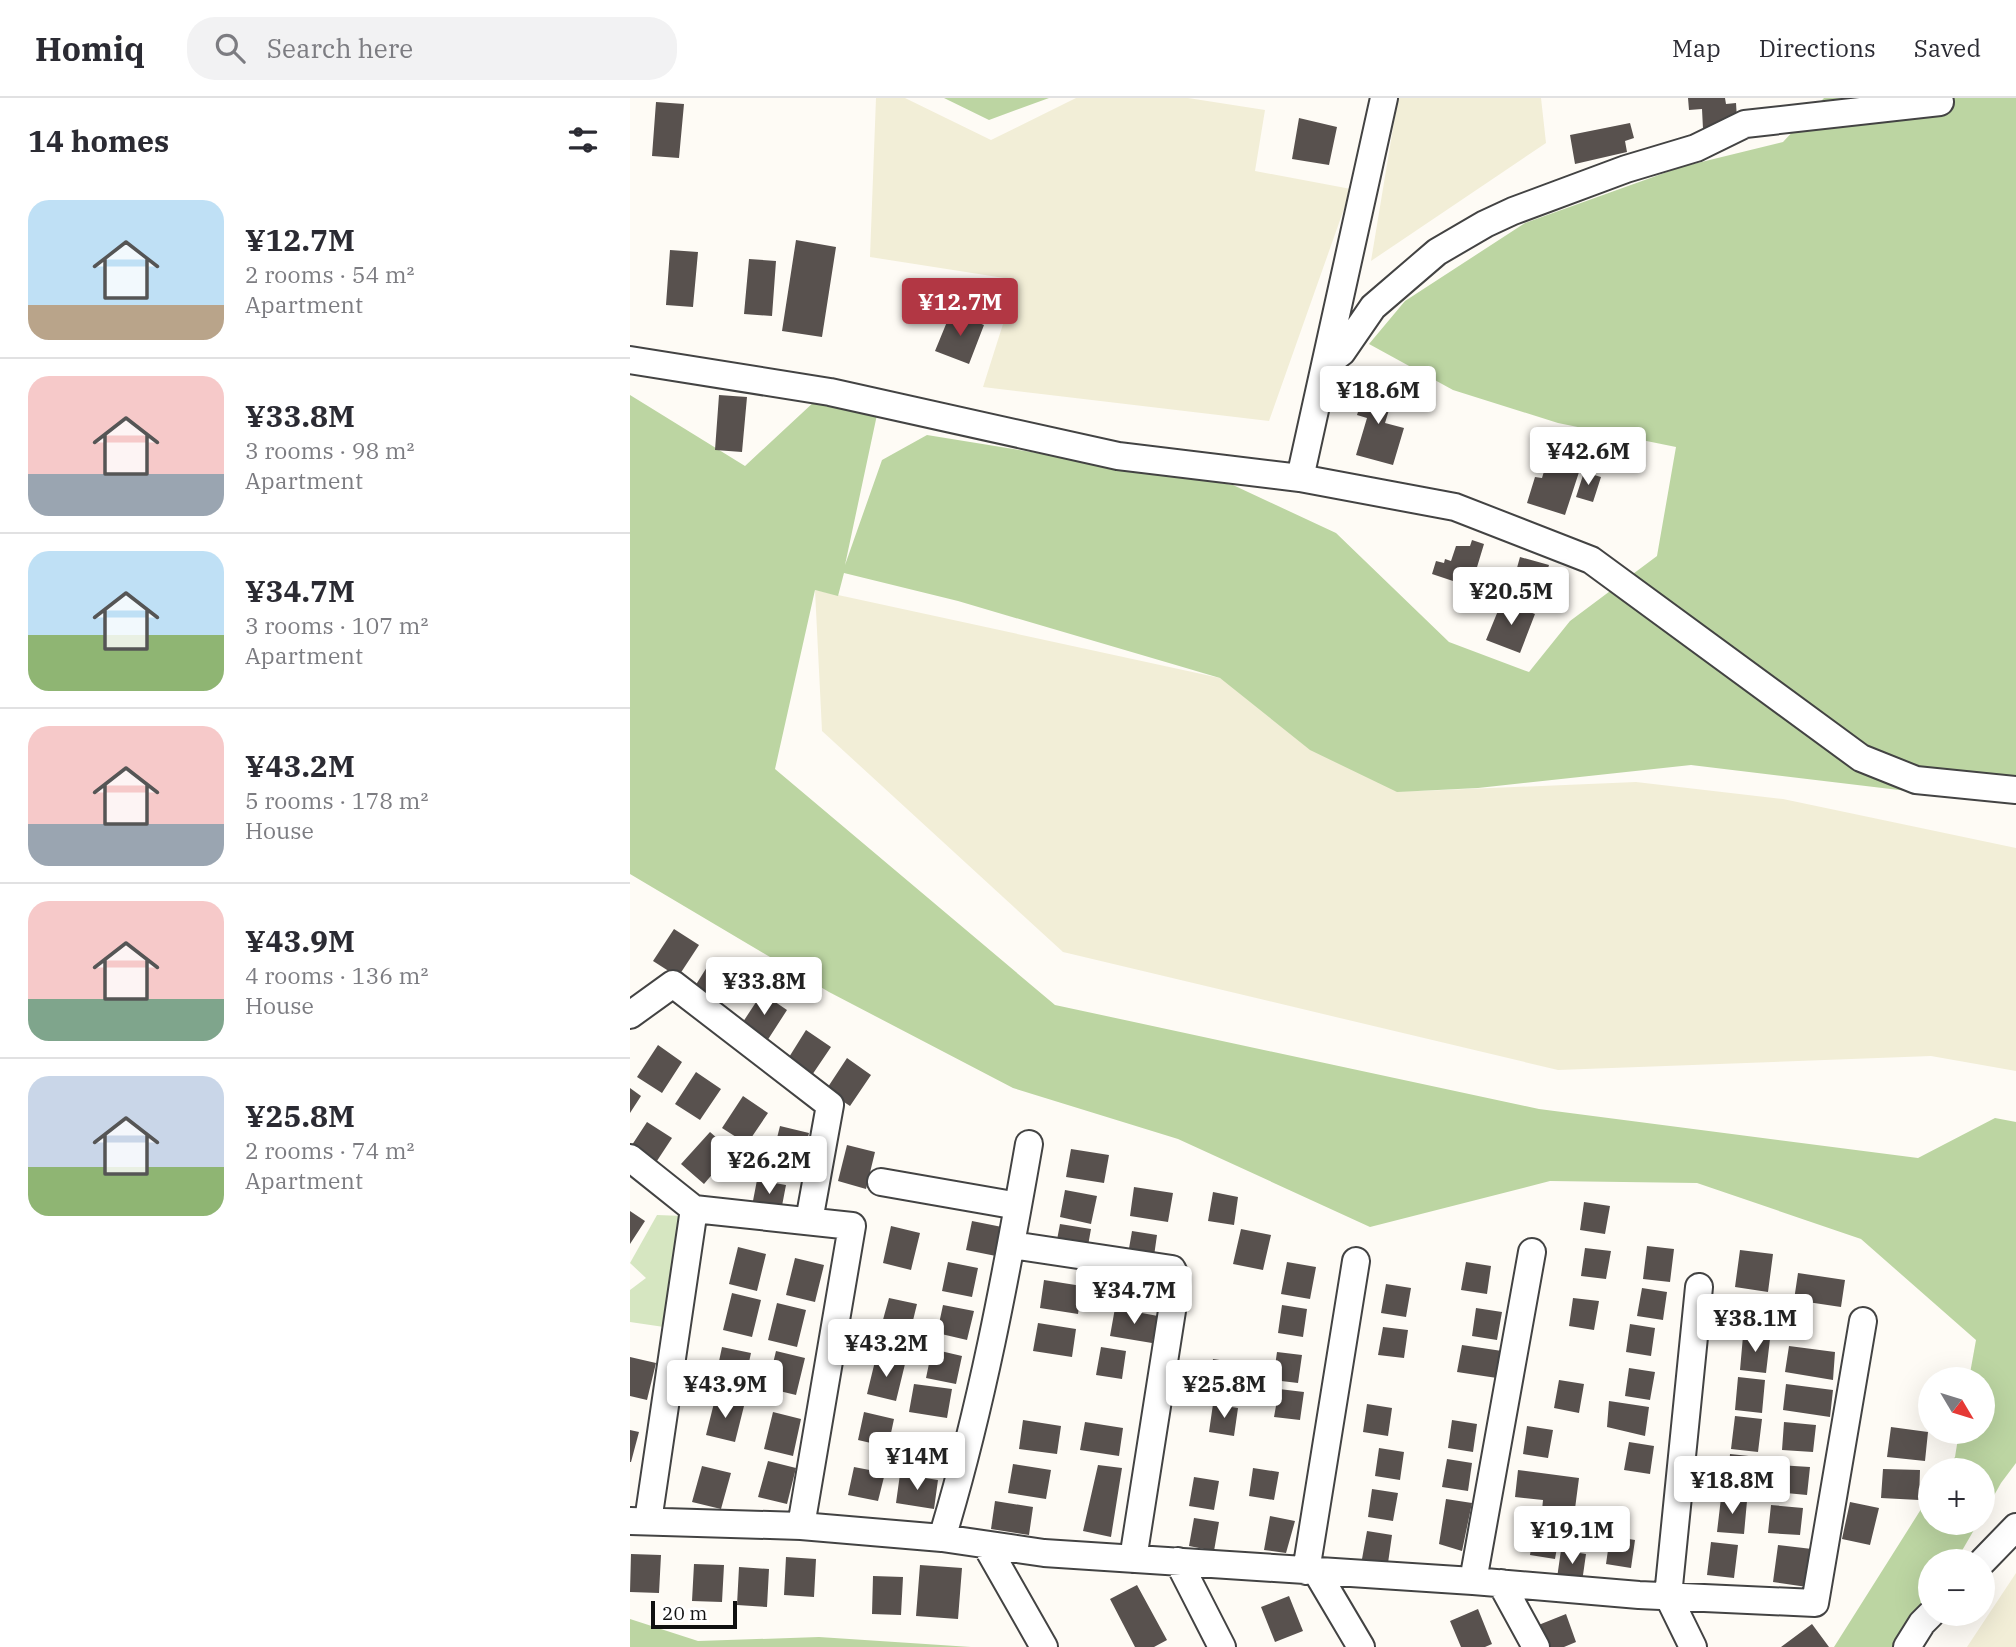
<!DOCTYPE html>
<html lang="en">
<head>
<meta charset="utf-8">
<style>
  body { margin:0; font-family:"IBM Plex Serif",serif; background:#f2f2f3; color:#2b2b33; height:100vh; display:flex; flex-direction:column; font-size:26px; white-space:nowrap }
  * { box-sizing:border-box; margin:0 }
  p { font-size:23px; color:#7c7c81 }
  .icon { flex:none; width:38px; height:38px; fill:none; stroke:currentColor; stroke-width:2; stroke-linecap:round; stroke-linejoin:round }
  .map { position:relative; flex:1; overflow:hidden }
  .sheet { display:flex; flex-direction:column; background:#fff; width:630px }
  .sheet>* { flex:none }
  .needle { width:46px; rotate:128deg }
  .fabs { position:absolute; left:1288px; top:1269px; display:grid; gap:14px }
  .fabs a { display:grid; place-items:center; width:77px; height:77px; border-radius:50%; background:#fff; box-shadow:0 7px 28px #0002; font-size:35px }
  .scale { position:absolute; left:21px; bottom:18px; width:86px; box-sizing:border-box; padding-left:7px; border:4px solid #101010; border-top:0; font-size:19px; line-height:24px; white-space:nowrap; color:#101010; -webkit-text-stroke:5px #fff; paint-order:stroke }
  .price { position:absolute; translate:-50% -60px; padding:0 16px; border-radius:7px; background:#fff; color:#222; font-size:23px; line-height:46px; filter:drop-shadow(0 2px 4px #0008) }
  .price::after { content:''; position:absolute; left:50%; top:42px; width:21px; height:16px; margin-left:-10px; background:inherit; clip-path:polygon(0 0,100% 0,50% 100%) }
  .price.active { background:#b23744; color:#fff }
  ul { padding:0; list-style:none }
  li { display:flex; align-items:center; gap:21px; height:175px; padding:0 28px }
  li+li { border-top:2px solid #e1e1e2 }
  li span { display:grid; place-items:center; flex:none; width:196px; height:140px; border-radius:21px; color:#555 }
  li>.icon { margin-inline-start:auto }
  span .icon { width:84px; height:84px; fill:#fffc; stroke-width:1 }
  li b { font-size:30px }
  h2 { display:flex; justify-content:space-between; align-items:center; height:84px; padding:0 28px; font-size:30px }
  header { display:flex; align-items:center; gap:42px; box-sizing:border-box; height:98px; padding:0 35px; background:#fff; border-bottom:2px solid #e1e1e2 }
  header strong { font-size:33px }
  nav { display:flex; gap:38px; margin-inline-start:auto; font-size:24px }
  .search { width:490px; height:63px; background:#f2f2f3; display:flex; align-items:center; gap:18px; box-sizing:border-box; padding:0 24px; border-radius:28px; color:#7c7c81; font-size:26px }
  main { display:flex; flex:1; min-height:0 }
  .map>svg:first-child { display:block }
  .farmland { fill:#f2eed7 }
  .green { fill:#d6e6c1 }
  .forest { fill:#bcd5a2 }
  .building { fill:#58514e }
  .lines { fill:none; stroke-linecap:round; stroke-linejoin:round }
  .minor-casing { stroke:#434343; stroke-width:30 }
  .minor { stroke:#fff; stroke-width:26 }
</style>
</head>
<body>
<header>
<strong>Homiq</strong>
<div class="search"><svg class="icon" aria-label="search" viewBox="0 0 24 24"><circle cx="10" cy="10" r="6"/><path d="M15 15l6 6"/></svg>Search here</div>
<nav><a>Map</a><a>Directions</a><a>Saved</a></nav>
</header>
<main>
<section class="sheet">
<h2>14 homes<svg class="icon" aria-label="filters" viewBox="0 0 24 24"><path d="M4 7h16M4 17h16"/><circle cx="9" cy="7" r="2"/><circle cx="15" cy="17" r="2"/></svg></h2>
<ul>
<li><span style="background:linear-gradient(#bfe0f5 75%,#b9a48a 0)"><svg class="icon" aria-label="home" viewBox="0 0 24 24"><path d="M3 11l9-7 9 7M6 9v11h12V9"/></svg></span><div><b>¥12.7M</b><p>2 rooms · 54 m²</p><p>Apartment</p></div></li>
<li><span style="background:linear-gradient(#f6c9c9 70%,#9aa5b1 0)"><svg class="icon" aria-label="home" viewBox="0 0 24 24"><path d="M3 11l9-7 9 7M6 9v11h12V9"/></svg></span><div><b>¥33.8M</b><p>3 rooms · 98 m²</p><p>Apartment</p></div></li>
<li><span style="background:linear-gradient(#bfe0f5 60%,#8fb573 0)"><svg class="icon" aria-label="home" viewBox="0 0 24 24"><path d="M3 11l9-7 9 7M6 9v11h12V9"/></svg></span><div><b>¥34.7M</b><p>3 rooms · 107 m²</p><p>Apartment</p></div></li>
<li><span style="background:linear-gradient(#f6c9c9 70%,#9aa5b1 0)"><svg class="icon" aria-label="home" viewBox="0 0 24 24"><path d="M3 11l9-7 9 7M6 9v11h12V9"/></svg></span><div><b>¥43.2M</b><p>5 rooms · 178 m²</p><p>House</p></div></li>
<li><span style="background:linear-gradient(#f6c9c9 70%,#7fa58c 0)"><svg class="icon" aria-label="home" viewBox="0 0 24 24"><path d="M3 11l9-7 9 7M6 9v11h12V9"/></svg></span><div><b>¥43.9M</b><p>4 rooms · 136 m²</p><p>House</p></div></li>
<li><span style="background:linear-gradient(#c9d6e8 65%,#8fb573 0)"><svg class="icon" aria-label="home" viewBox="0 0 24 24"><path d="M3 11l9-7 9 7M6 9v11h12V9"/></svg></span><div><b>¥25.8M</b><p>2 rooms · 74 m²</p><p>Apartment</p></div></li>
</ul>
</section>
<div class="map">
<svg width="1386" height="1549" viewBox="0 0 1386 1549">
  <rect width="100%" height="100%" fill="#fefbf5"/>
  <path class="farmland" d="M 246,0 L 275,0 L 361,42 L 446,0 L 558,0 L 635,12 L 625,73 L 721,91 L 639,323 L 353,289 L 387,182 L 240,159 Z
    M 768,0 L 911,0 L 916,45 L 741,163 Z
    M 185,492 L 590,580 L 789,693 L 1006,684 L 1153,701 L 1386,750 L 1386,973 L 1301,958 L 928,972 L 433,854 L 192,633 Z
    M 1386,1475 L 1386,1549 L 1337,1549 Z"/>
  <path class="green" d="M 27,1117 L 53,1118 L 34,1229 L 0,1224 L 0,1192 L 16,1180 L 0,1165 Z"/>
  <path class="forest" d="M 314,0 L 419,0 L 359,22 Z
    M 1194,0 L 1386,0 L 1386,706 L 1061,667 L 848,690 L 767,694 L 680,652 L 590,580 L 328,503 L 214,475 L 208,498 L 185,492 L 145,671 L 425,907 L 909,1011 L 1288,1060 L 1365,1020 L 1386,1024 L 1386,1365 L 1371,1385 L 1353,1417 L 1353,1372 L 1316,1372 L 1325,1359 L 1329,1334 L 1353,1334 L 1353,1281 L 1339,1281 L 1346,1242 L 1231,1141 L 1067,1085 L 920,1083 L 740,1129 L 548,1041 L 383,990 L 199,894 L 0,776 L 0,297 L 115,368 L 185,303 L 248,312 L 215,467 L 252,362 L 297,337 L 603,387 L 706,435 L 819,544 L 899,574 L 940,523 L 1027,458 L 1046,349 L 928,325 L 823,292 L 739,246 L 775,203 L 895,125 L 1051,69 L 1153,44 Z
    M 1300,1397 L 1300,1424 L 1348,1425 L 1326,1463 L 1300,1463 L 1300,1508 L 1277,1549 L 1204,1549 Z
    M 0,1521 L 68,1543 L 189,1539 L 341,1549 L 0,1549 Z"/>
  <path class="building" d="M 1058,0 L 1095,0 L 1096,6 L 1106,5 L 1107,21 L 1093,22 L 1094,29 L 1073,31 L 1072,11 L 1059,12 Z
    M 26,4 L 54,6 L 49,60 L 22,58 Z
    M 669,20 L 707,29 L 699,67 L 662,61 Z
    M 1000,25 L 1004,40 L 995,43 L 997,54 L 945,66 L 940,37 Z
    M 166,142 L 206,149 L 192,239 L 152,233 Z
    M 40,152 L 68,154 L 63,209 L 36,207 Z
    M 119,161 L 146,163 L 142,218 L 114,216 Z
    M 321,214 L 354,227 L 339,266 L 305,253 Z
    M 737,285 L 765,292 L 755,325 L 774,330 L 763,367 L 726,357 L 737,320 L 727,317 Z
    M 89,297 L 117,299 L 112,354 L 85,352 Z
    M 919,357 L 951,368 L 935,417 L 897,405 L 905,379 L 912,380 Z
    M 954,374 L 971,379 L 963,404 L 946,399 Z
    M 842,442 L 854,446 L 841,489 L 802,476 L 806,463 L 814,465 L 815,461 L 821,463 L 826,448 L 840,448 Z
    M 890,459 L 919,467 L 908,504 L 873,493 L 878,475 L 885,477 Z
    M 872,503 L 905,516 L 890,555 L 856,542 Z
    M 44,831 L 69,847 L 48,879 L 23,863 Z
    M 82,861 L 107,877 L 87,909 L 62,893 Z
    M 132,895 L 157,912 L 137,943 L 111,927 Z
    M 176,932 L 201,949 L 180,980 L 156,964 Z
    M 28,947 L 52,964 L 32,995 L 7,979 Z
    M 217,960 L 241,977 L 220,1008 L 196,992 Z
    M 66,974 L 91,991 L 70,1022 L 45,1006 Z
    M 0,990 L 11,998 L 0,1015 Z
    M 113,998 L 138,1015 L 117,1046 L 92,1030 Z
    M 17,1024 L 42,1040 L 21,1072 L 0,1050 Z
    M 150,1028 L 179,1035 L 170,1072 L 141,1064 Z
    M 80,1034 L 102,1053 L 74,1086 L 51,1066 Z
    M 217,1047 L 245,1054 L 236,1091 L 208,1083 Z
    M 441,1051 L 479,1057 L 474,1085 L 436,1079 Z
    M 127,1082 L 156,1087 L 151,1113 L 122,1108 Z
    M 504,1089 L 543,1095 L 538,1124 L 500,1118 Z
    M 435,1092 L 467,1098 L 461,1126 L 430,1119 Z
    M 583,1094 L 608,1099 L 604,1127 L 578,1123 Z
    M 954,1104 L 980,1108 L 975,1136 L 950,1132 Z
    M 0,1113 L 15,1123 L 0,1146 Z
    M 342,1123 L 372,1129 L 366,1158 L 336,1152 Z
    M 430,1126 L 461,1131 L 457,1153 L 426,1147 Z
    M 261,1128 L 290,1135 L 281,1172 L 253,1165 Z
    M 611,1131 L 641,1137 L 633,1172 L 603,1166 Z
    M 502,1133 L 527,1137 L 523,1165 L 497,1162 Z
    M 1017,1148 L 1044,1151 L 1040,1184 L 1013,1181 Z
    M 108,1149 L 136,1156 L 127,1193 L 99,1186 Z
    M 955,1150 L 981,1153 L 976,1181 L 951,1178 Z
    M 1110,1152 L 1143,1156 L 1138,1194 L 1105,1189 Z
    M 165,1160 L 194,1167 L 185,1204 L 156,1197 Z
    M 318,1164 L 348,1170 L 342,1199 L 312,1193 Z
    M 657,1164 L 686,1169 L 680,1201 L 651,1196 Z
    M 836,1164 L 861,1168 L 857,1196 L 831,1192 Z
    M 1168,1175 L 1215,1182 L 1211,1209 L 1164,1202 Z
    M 414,1182 L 452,1188 L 448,1216 L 410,1210 Z
    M 756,1186 L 781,1190 L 776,1219 L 751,1215 Z
    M 1012,1190 L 1037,1194 L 1033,1222 L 1007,1218 Z
    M 102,1195 L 131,1202 L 122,1239 L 93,1232 Z
    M 259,1200 L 287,1206 L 278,1243 L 249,1236 Z
    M 943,1200 L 969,1203 L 964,1232 L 939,1228 Z
    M 147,1205 L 176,1212 L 167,1249 L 138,1242 Z
    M 313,1207 L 344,1213 L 337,1242 L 307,1235 Z
    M 652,1207 L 677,1211 L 673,1239 L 648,1235 Z
    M 485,1210 L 528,1218 L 522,1245 L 480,1238 Z
    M 846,1210 L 872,1214 L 867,1242 L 842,1238 Z
    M 408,1225 L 446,1231 L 442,1259 L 403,1253 Z
    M 1000,1226 L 1025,1230 L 1021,1258 L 996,1254 Z
    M 753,1229 L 778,1232 L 774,1260 L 748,1257 Z
    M 1113,1238 L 1140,1241 L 1136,1275 L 1110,1272 Z
    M 832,1247 L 872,1253 L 867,1280 L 827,1274 Z
    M 1159,1248 L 1205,1254 L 1203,1282 L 1155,1274 Z
    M 92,1249 L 121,1255 L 113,1292 L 84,1287 Z
    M 471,1249 L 496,1253 L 492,1281 L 466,1277 Z
    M 302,1251 L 332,1258 L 326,1286 L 296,1280 Z
    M 146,1253 L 175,1260 L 166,1297 L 137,1290 Z
    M 647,1254 L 672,1257 L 668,1285 L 643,1282 Z
    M 0,1259 L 26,1265 L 17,1302 L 0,1298 Z
    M 246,1259 L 275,1266 L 266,1303 L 237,1296 Z
    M 583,1261 L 609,1265 L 604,1294 L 579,1289 Z
    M 999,1270 L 1025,1274 L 1020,1302 L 995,1298 Z
    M 1108,1279 L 1135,1282 L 1132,1315 L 1105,1312 Z
    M 929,1282 L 954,1286 L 949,1315 L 924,1310 Z
    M 284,1286 L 322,1291 L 317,1320 L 279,1314 Z
    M 1156,1286 L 1203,1292 L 1200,1319 L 1153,1312 Z
    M 649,1291 L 674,1294 L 670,1322 L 644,1319 Z
    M 85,1301 L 114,1308 L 105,1344 L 76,1337 Z
    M 979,1303 L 1019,1309 L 1015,1338 L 977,1329 Z
    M 583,1306 L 608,1310 L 604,1338 L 579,1334 Z
    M 737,1306 L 762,1310 L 758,1338 L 733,1334 Z
    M 143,1314 L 171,1321 L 163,1358 L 134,1351 Z
    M 234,1314 L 264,1321 L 258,1349 L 228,1342 Z
    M 1105,1318 L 1132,1321 L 1128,1354 L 1101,1351 Z
    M 393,1322 L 431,1328 L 427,1356 L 389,1351 Z
    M 822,1322 L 847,1326 L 843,1354 L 818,1350 Z
    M 455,1324 L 493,1330 L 489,1358 L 450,1352 Z
    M 1154,1324 L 1186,1327 L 1183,1354 L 1152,1352 Z
    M 897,1328 L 923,1332 L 918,1360 L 893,1356 Z
    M 1261,1329 L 1298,1334 L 1295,1363 L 1257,1359 Z
    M 0,1332 L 9,1334 L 1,1364 L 0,1364 Z
    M 285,1338 L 315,1344 L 309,1373 L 279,1366 Z
    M 999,1344 L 1024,1348 L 1020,1376 L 994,1372 Z
    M 749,1350 L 774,1354 L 770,1382 L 745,1378 Z
    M 1100,1356 L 1128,1359 L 1124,1392 L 1097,1389 Z
    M 817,1361 L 842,1365 L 838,1393 L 812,1389 Z
    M 138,1363 L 166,1370 L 157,1406 L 128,1399 Z
    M 383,1366 L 421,1372 L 416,1401 L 378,1395 Z
    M 468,1367 L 492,1370 L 481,1439 L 453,1433 Z
    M 1148,1367 L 1180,1369 L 1177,1397 L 1145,1394 Z
    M 72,1368 L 101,1375 L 91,1411 L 62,1404 Z
    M 224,1369 L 255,1375 L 248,1403 L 218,1397 Z
    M 623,1370 L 649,1374 L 644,1402 L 619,1398 Z
    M 1253,1371 L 1290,1372 L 1289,1402 L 1251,1400 Z
    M 888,1372 L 949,1380 L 943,1426 L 911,1422 L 913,1402 L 885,1399 Z
    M 270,1376 L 308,1382 L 304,1411 L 266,1405 Z
    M 564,1379 L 589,1383 L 584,1412 L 559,1408 Z
    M 742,1391 L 768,1395 L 763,1423 L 738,1419 Z
    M 1091,1400 L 1117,1403 L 1114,1436 L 1087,1434 Z
    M 816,1401 L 842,1405 L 832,1453 L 809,1446 Z
    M 365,1403 L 403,1409 L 399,1437 L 361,1431 Z
    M 1220,1404 L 1249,1410 L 1240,1447 L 1212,1441 Z
    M 1141,1407 L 1173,1410 L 1170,1437 L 1138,1435 Z
    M 640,1418 L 665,1423 L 656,1455 L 634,1452 Z
    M 564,1420 L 589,1424 L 584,1453 L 559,1448 Z
    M 904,1429 L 930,1433 L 925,1461 L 900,1457 Z
    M 737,1433 L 762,1437 L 758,1465 L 732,1461 Z
    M 980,1438 L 1005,1442 L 1001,1470 L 976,1466 Z
    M 1081,1444 L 1108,1447 L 1104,1480 L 1077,1477 Z
    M 1148,1447 L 1182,1451 L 1177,1489 L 1143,1484 Z
    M 931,1452 L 956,1456 L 952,1484 L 927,1480 Z
    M 1,1456 L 31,1457 L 29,1495 L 0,1494 Z
    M 156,1459 L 186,1461 L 184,1499 L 154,1497 Z
    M 64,1466 L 94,1467 L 92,1504 L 62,1503 Z
    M 290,1467 L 332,1470 L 328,1521 L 286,1518 Z
    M 109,1469 L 139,1471 L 137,1509 L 107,1507 Z
    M 243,1478 L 273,1479 L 271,1517 L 242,1516 Z
    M 507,1487 L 537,1542 L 524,1549 L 505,1549 L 480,1501 Z
    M 659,1498 L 673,1533 L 645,1544 L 631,1509 Z
    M 848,1511 L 862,1546 L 855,1549 L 831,1549 L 820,1523 Z
    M 936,1516 L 946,1544 L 934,1549 L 908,1549 L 901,1530 Z
    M 1182,1526 L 1199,1549 L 1151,1549 Z"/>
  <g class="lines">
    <defs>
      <path id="minor" d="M 0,262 L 200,294 L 488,358 L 670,380 L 825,409 L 961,462 L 1231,660 L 1286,682 L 1386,692
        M 696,266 L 712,254 L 743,209 L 807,154 L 855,126 L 883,113 L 996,71 L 1066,50 L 1115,26 L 1310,4
        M 670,380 L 754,0
        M 0,917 L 43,886 L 200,1007 L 179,1123
        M 0,1060 L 64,1111
        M 251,1084 L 388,1108
        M 382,1147 L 542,1171 L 547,1181 L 503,1461
        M 0,1423 L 171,1428 L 312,1440 L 414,1455 L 843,1483 L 1009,1497 L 1185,1505 L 1233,1223
        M 18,1423 L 64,1111 L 222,1128 L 171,1428
        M 312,1440 C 351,1312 376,1178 399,1046
        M 356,1447 L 414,1549
        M 548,1463 L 592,1549
        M 1353,1463 L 1386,1429
        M 676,1473 L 726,1163
        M 686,1473 L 731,1549
        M 843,1483 L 902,1154
        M 871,1485 L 906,1549
        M 1063,1549 L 1038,1498 L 1069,1189
        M 1277,1549 L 1292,1525 L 1301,1516"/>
    </defs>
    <use href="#minor" class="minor-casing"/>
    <use href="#minor" class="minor"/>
  </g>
</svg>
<div class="fabs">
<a><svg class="needle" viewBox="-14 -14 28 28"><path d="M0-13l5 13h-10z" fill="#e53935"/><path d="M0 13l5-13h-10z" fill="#7c7c81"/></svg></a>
<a>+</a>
<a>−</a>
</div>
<div class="scale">20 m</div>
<b class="price active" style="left:330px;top:240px">¥12.7M</b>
<b class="price" style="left:748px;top:328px">¥18.6M</b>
<b class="price" style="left:958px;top:389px">¥42.6M</b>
<b class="price" style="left:881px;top:529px">¥20.5M</b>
<b class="price" style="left:134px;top:919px">¥33.8M</b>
<b class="price" style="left:139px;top:1098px">¥26.2M</b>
<b class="price" style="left:504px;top:1228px">¥34.7M</b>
<b class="price" style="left:1125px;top:1256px">¥38.1M</b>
<b class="price" style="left:256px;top:1281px">¥43.2M</b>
<b class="price" style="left:95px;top:1322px">¥43.9M</b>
<b class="price" style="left:594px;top:1322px">¥25.8M</b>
<b class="price" style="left:287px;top:1394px">¥14M</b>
<b class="price" style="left:1102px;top:1418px">¥18.8M</b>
<b class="price" style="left:942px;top:1468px">¥19.1M</b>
</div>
</main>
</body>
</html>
